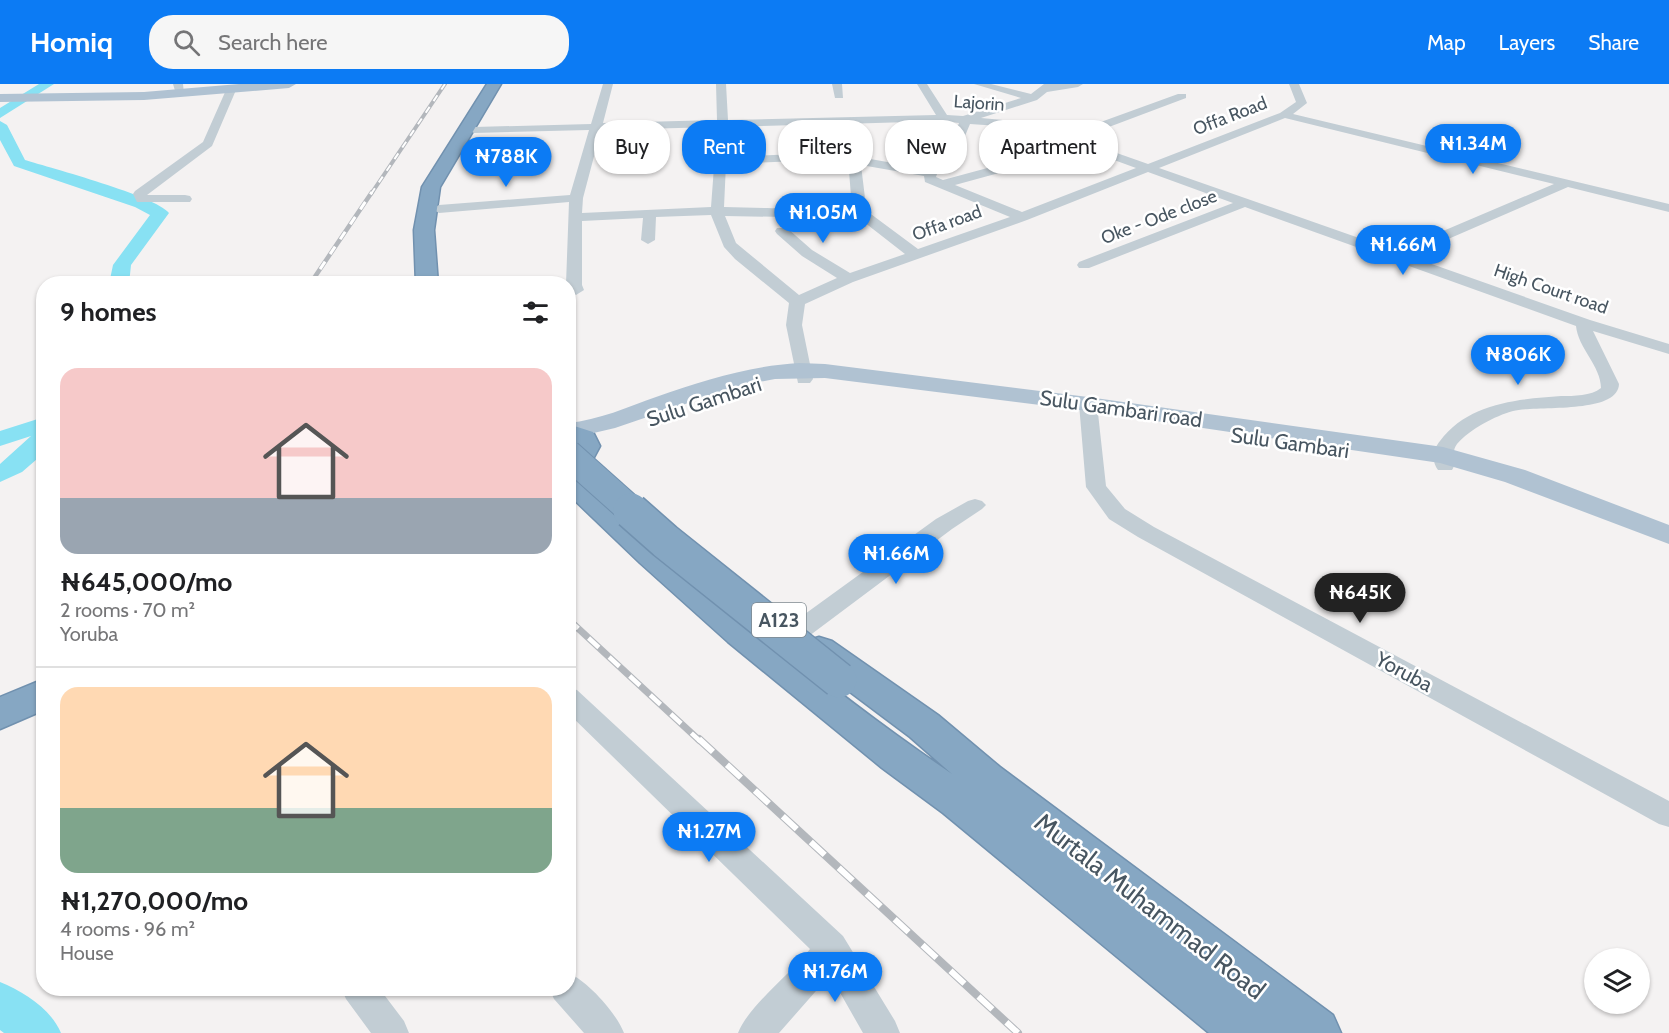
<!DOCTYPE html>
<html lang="en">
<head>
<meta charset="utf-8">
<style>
  body { margin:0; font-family:Cabin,sans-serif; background:#f6f6f6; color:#202124; height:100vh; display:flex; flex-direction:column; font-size:22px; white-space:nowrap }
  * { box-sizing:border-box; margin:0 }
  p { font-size:20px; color:#757577 }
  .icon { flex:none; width:33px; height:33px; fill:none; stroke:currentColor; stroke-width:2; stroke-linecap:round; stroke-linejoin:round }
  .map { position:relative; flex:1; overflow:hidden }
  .drawer { position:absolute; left:36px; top:192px; width:540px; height:720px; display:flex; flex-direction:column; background:#fff; border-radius:24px; box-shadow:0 2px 4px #0004 }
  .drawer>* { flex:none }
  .top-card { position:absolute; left:594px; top:36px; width:570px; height:54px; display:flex; gap:12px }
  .fabs { position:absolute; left:1584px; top:864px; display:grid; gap:12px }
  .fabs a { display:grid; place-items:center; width:66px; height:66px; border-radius:50%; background:#fff; box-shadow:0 2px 4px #0004; font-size:30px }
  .price { position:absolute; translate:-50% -51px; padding:0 14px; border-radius:21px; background:#0c7bf4; color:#fff; font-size:20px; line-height:39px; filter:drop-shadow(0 2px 3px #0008) }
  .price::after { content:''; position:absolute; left:50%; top:36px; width:18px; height:14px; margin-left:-9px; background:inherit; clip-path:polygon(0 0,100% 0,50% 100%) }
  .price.on { background:#222; color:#fff }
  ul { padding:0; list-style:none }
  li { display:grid; align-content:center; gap:12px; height:318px; padding:0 24px }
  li+li { border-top:2px solid #e0e0e0 }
  li span { display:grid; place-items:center; height:186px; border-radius:18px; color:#555 }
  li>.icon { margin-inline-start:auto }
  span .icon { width:108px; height:108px; fill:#fffc; stroke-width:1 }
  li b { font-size:26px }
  h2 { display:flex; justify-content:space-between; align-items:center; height:72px; padding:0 24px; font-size:26px }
  .tag { padding:0 21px; border-radius:24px; background:#fff; box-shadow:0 2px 4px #0004; font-size:21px; line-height:54px }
  .tag.on { background:#0c7bf4; color:#fff }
  header { display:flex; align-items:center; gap:36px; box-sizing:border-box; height:84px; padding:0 30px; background:#0c7bf4; color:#fff }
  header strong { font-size:28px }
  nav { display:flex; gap:33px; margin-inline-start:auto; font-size:21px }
  .search { width:420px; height:54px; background:#f6f6f6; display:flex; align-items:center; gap:15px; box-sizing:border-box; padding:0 21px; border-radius:24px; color:#757577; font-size:22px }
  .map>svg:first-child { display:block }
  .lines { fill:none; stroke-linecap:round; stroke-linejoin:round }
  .river { fill:#88e1f3; fill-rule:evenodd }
  .highway-casing { stroke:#7191af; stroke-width:3 }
  .minor { fill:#c2cdd4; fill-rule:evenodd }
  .major { fill:#b0c2d2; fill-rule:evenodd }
  .highway { fill:#86a7c3; fill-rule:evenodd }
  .rail-far3-casing { stroke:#b3b7bc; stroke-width:4 }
  .rail-far2-casing { stroke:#b3b7bc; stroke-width:4.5 }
  .rail-far1-casing { stroke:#b3b7bc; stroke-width:7 }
  .rail-casing { stroke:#b3b7bc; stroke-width:8 }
  .rail-far3 { stroke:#fff; stroke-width:2; stroke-dasharray:7; stroke-linecap:butt }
  .rail-far2 { stroke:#fff; stroke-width:3; stroke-dasharray:9; stroke-linecap:butt }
  .rail-far1 { stroke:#fff; stroke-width:4.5; stroke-dasharray:14; stroke-linecap:butt }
  .rail { stroke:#fff; stroke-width:6; stroke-dasharray:19; stroke-linecap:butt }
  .highway-bridge-far1-casing { stroke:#7191af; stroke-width:30; stroke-linecap:butt }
  .highway-bridge-casing { stroke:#7191af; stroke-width:38; stroke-linecap:butt }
  .highway-bridge-far1 { stroke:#86a7c3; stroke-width:28 }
  .highway-bridge { stroke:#86a7c3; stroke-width:35 }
  .labels { text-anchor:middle; stroke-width:5; stroke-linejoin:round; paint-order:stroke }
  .far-street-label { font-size:18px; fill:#485661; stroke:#fff }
  .shield { fill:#fff; stroke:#7f8990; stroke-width:1.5 }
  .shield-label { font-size:20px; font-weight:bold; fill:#485661 }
  .street-label { font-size:21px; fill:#485661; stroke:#fff }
  .near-street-label { font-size:26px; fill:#485661; stroke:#fff }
</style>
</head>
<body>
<header>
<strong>Homiq</strong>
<div class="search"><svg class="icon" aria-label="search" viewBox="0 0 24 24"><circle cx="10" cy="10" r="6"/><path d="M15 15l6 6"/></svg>Search here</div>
<nav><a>Map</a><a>Layers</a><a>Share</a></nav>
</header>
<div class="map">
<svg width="1669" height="949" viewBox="0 0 1669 949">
  <rect width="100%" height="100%" fill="#f4f2f2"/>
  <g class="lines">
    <path class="river" d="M 39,0 L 54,0 L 0,34 L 0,24 Z
      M 0,37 L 7,41 L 25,76 C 51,84 156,112 169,129 L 131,181 L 129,200 L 109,200 L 113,181 L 150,131 L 135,123 L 14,82 L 0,56 Z
      M 44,333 L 44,369 L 22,388 L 0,398 L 0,380 L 31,352 L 0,362 L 0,347 Z
      M 0,898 C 24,908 51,925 61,949 L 4,949 L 0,946 Z"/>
    <defs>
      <path id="highway" d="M 487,0 L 501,0 L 440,103 L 434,146 L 438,200 L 416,200 L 414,146 L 422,103 Z
        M 568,340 L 593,348 L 600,362 L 592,377 L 578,386 C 609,410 636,440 665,466 C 757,545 852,622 952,690 L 910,653 L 806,575 L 801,566 L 806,557 L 819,553 L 832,557 L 938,631 L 1000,683 L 1333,931 L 1341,949 L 1209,949 L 943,729 L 882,684 L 728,558 L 640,479 L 568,410 L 568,367 L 572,362 L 568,358 Z
        M 44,595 L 44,626 L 0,645 L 0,613 Z"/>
    </defs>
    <use href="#highway" class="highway-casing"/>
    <path class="minor" d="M 173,0 L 183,0 L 184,10 L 176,10 Z
      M 603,0 L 613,0 L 603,39 L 717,36 L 716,0 L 726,0 L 728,36 L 936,31 L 917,0 L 927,0 L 947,31 L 963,32 L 1021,14 L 974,0 L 991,0 L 1031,10 L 1044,0 L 1083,0 L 1078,3 L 1047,8 L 1037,16 L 981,34 L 1014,37 L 1065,51 L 1178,10 L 1186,10 L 1186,14 L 1077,55 L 1148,80 L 1280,29 L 1296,18 L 1289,0 L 1299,0 L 1307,19 L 1293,30 L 1669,120 L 1669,128 L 1568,103 L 1409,172 L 1590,236 L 1669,260 L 1669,270 L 1593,247 L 1619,300 C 1618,331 1535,321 1513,327 C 1495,332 1470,345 1457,360 C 1450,369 1458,378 1452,386 L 1438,386 C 1431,377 1433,365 1440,357 C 1468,319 1519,315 1561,312 C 1574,312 1591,312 1601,304 C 1601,282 1578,264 1576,242 L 1245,123 L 1089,184 L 1079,184 L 1077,181 L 1079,178 L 1233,119 L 1148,88 L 1027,136 L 853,198 L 805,220 L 802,241 L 813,295 L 810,299 L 798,299 L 786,241 L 789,219 L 735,175 L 724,163 L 711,131 L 656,133 L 655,156 L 648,160 L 641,156 L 643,134 L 582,137 L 582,201 L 584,206 L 576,211 L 571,209 L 568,200 L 566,200 L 569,118 L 439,129 L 432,125 L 439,121 L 570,111 L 589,46 L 474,49 L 468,46 L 474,43 L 591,40 ZM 1285,34 L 1554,100 L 1396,167 L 1159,84 ZM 943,37 L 959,39 L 951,58 L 927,85 L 859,73 L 846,55 L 842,40 ZM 831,40 L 834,55 L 843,68 L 727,73 L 728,43 ZM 970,40 L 1013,43 L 1062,57 L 1136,84 L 1022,128 L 955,101 L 1069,70 L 1071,67 L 1065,63 L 943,96 L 936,93 L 938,87 L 962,59 ZM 717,43 L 711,123 L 582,129 L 583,114 L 601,46 ZM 848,75 L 851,112 C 812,128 766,124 724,123 L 726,80 ZM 861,81 L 924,92 L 925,98 L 1010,133 L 918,165 L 856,119 L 865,114 ZM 846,124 L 905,170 L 850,189 L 812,166 L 787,144 L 777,144 L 775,147 L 777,150 L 802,172 L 837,194 L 799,211 L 736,159 L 725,132 L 786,133 Z
      M 832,0 L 842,0 L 843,14 L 835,14 Z
      M 231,3 L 236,6 L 212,62 L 147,111 L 185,111 L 190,112 L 192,115 L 190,118 L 137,118 L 133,110 L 135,107 L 203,58 L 226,6 Z
      M 1088,314 L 1095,316 L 1097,320 L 1106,402 L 1125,425 L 1154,443 L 1669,717 L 1669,743 L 1659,740 L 1138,453 L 1109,435 L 1086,403 L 1079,320 L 1081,316 Z
      M 975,415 L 982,417 L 986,421 L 982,425 L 952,445 L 805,555 L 796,558 L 787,555 L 784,549 L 787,543 L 936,435 L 968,417 Z
      M 568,603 L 577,606 L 843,852 L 895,937 L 900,949 L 863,949 L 830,891 L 779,949 L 738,949 C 749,921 790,891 810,865 L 568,629 Z
      M 568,889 C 587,896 617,930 624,949 L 584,949 L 554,915 L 549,904 L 568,904 Z
      M 341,904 L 379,904 L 404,937 L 409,949 L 371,949 L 346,915 Z"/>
    <path class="major" d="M 239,0 L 296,0 L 289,4 L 144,16 L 0,18 L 0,10 L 144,8 Z
      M 799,279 L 825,280 L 1088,313 L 1443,363 L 1525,386 L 1669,441 L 1669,460 L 1505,398 L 1440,379 L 1088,327 L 825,294 L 775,295 L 738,302 L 615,344 L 568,355 L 568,339 C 599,336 628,323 656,313 C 704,296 749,282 799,279 Z"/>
    <use href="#highway" class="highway"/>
    <defs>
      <path id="rail-far3" d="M 371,110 L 445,0"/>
      <path id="rail-far2" d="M 310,200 L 372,108"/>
      <path id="rail-far1" d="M 568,535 L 700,657"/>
      <path id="rail" d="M 699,655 L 1018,949"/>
    </defs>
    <use href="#rail-far3" class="rail-far3-casing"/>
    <use href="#rail-far2" class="rail-far2-casing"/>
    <use href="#rail-far1" class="rail-far1-casing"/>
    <use href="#rail" class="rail-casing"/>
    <use href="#rail-far3" class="rail-far3"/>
    <use href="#rail-far2" class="rail-far2"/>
    <use href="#rail-far1" class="rail-far1"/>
    <use href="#rail" class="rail"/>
    <defs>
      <path id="highway-bridge-far1" d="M 568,370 L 633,428"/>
      <path id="highway-bridge" d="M 631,427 L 665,457 L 839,596"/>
    </defs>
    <use href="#highway-bridge-far1" class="highway-bridge-far1-casing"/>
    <use href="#highway-bridge" class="highway-bridge-casing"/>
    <use href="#highway-bridge-far1" class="highway-bridge-far1"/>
    <use href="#highway-bridge" class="highway-bridge"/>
  </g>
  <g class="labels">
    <g class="far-street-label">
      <text transform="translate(979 19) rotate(4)" y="6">Lajorin</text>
      <text transform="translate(1230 32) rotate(-21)" y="6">Offa Road</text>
      <text transform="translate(1159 133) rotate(-21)" y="6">Oke - Ode close</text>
      <text transform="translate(947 139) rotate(-20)" y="6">Offa road</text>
      <text transform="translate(1551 205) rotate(19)" y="6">High Court road</text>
    </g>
    <rect class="shield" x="752" y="519" width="54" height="34" rx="4.5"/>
    <g class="shield-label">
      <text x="779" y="543">A123</text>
    </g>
    <g class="street-label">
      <text transform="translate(704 318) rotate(-18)" y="7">Sulu Gambari</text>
      <text transform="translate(1121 325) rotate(8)" y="7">Sulu Gambari road</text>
      <text transform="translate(1290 359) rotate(8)" y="7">Sulu Gambari</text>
      <text transform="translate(1404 588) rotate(28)" y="7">Yoruba</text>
    </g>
    <g class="near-street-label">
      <text transform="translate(1150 822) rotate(38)" y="9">Murtala Muhammad Road</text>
    </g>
  </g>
</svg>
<div class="fabs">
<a><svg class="icon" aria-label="layers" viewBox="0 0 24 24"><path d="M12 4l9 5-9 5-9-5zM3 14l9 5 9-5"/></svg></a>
</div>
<b class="price" style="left:1473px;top:91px">₦1.34M</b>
<b class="price" style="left:506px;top:104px">₦788K</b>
<b class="price" style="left:823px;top:160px">₦1.05M</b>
<b class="price" style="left:1403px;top:192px">₦1.66M</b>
<b class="price" style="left:1518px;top:302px">₦806K</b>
<b class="price" style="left:896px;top:501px">₦1.66M</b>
<b class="price on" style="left:1360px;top:540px">₦645K</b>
<b class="price" style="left:709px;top:779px">₦1.27M</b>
<b class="price" style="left:835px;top:919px">₦1.76M</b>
<div class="top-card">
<a class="tag">Buy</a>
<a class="tag on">Rent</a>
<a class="tag">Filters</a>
<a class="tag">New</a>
<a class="tag">Apartment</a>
</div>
<section class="drawer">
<h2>9 homes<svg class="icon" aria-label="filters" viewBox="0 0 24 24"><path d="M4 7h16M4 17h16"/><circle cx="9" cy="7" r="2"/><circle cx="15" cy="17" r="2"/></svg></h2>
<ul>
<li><span style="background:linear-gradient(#f6c9c9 70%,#9aa5b1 0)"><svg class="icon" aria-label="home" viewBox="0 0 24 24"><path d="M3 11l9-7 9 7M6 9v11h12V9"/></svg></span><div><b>₦645,000/mo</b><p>2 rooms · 70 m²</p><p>Yoruba</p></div></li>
<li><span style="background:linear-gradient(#ffd9b3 65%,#7fa58c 0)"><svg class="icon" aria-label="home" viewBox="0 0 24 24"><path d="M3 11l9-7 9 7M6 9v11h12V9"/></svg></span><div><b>₦1,270,000/mo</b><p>4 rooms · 96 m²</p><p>House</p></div></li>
</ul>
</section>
</div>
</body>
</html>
